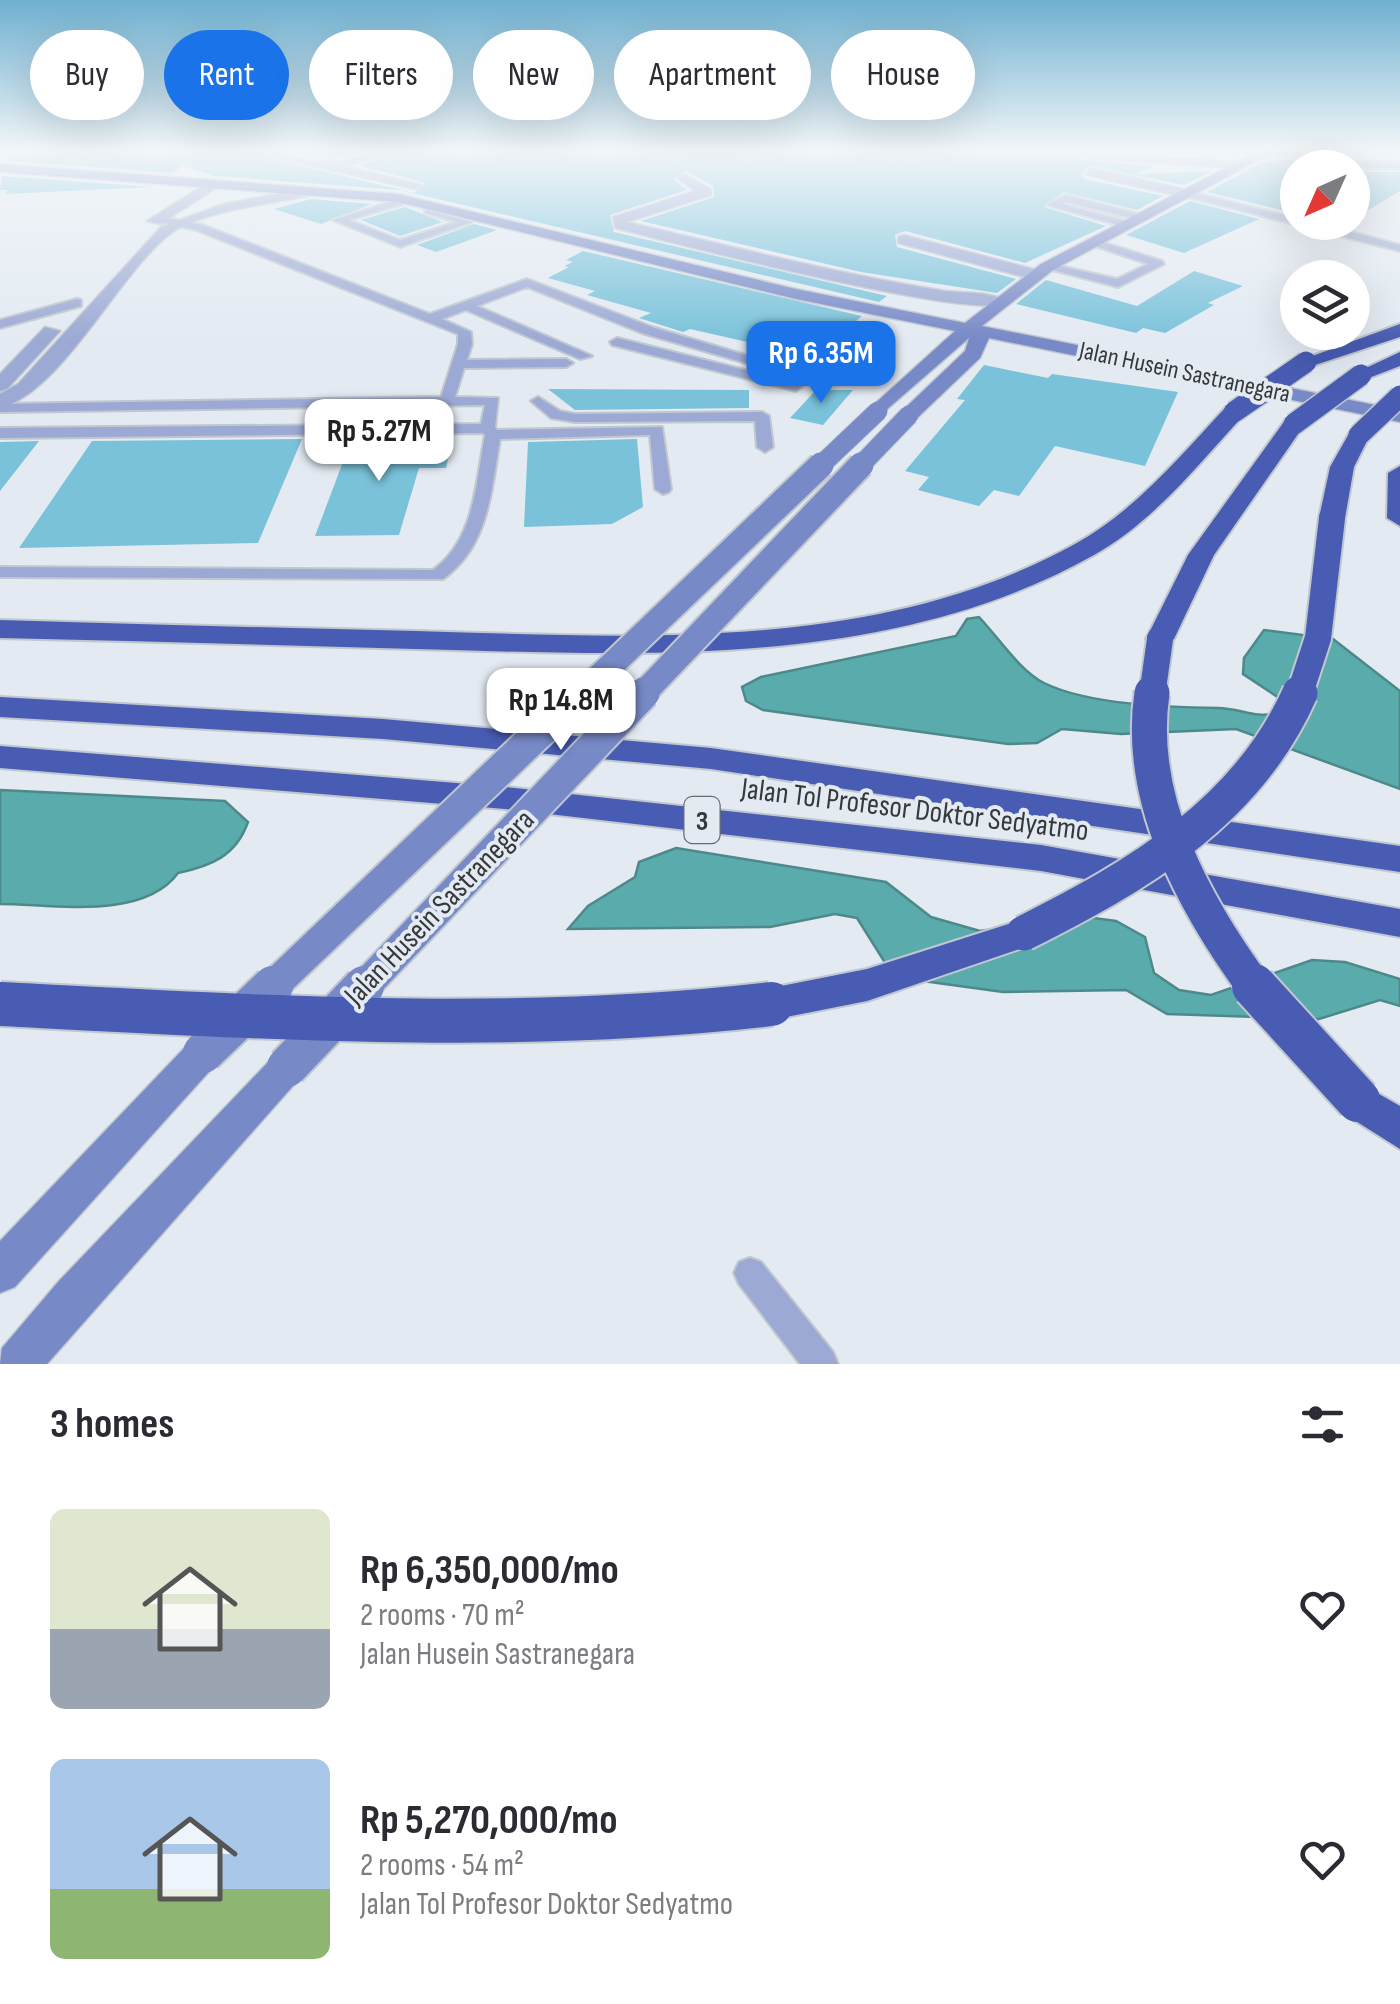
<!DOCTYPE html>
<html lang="en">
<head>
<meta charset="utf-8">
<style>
  body { margin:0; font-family:"Sofia Sans Condensed",sans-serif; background:#f7f7f7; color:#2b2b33; height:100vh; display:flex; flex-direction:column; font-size:38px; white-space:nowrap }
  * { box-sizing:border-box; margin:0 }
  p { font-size:32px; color:#7c7c81 }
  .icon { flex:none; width:55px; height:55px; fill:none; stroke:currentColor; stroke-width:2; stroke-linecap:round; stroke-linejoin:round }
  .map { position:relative; height:1364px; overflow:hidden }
  .sheet { display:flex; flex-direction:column; background:#fff; flex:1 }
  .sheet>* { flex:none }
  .banner { position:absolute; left:30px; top:30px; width:1340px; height:90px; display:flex; gap:20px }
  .needle { width:65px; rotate:225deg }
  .controls { position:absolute; left:1280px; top:150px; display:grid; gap:20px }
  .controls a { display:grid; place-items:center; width:90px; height:90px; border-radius:50%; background:#fff; box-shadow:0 10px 40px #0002; font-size:50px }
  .price { position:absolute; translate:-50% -85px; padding:0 22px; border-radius:20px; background:#fff; color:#222; font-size:32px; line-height:65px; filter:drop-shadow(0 2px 5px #0008) }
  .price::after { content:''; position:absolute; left:50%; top:60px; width:30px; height:22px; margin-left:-15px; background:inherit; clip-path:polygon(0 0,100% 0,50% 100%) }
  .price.current { background:#1a73e8; color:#fff }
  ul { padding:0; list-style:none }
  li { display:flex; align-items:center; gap:30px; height:250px; padding:0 50px }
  li span { display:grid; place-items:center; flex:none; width:280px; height:200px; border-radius:15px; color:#555 }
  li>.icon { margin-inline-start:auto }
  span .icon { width:120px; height:120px; fill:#fffc; stroke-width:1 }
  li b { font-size:42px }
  h2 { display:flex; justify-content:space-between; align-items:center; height:120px; padding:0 50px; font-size:42px }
  .pill { padding:0 35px; border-radius:45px; background:#fff; box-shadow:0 10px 40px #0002; font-size:35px; line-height:90px }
  .pill.current { background:#1a73e8; color:#fff }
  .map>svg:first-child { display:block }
  .water { fill:#59abac; stroke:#4e898a; stroke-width:2.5 }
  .building { fill:#7ac2da }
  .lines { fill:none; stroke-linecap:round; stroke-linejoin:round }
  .service-casing { stroke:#c0c7ce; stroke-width:4 }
  .minor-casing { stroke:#c0c7ce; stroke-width:3 }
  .tertiary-casing { stroke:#c0c7ce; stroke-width:3 }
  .secondary-casing { stroke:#c0c7ce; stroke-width:3 }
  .motorway-casing { stroke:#c0c7ce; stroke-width:4 }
  .service { fill:#9ca9d4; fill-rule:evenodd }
  .minor { fill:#9ca9d4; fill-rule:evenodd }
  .tertiary { fill:#9ca9d4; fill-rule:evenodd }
  .secondary { fill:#7789c7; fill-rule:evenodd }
  .motorway { fill:#485cb3; fill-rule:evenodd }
  .secondary-bridge-far3-casing { stroke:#c0c7ce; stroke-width:21; stroke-linecap:butt }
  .secondary-bridge-far2-casing { stroke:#c0c7ce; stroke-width:29; stroke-linecap:butt }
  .secondary-bridge-far1-casing { stroke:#c0c7ce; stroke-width:35; stroke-linecap:butt }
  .secondary-bridge-casing { stroke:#c0c7ce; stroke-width:44; stroke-linecap:butt }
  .motorway-bridge-far3-casing { stroke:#c0c7ce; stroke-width:24; stroke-linecap:butt }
  .motorway-bridge-far2-casing { stroke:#c0c7ce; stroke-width:30; stroke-linecap:butt }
  .motorway-bridge-far1-casing { stroke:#c0c7ce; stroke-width:39; stroke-linecap:butt }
  .motorway-bridge-casing { stroke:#c0c7ce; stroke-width:48; stroke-linecap:butt }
  .secondary-bridge-far3 { stroke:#7789c7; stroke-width:19 }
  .secondary-bridge-far2 { stroke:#7789c7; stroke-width:25 }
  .secondary-bridge-far1 { stroke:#7789c7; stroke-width:31 }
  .secondary-bridge { stroke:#7789c7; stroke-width:40 }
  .motorway-bridge-far3 { stroke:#485cb3; stroke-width:21 }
  .motorway-bridge-far2 { stroke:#485cb3; stroke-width:26 }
  .motorway-bridge-far1 { stroke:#485cb3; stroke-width:35 }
  .motorway-bridge { stroke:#485cb3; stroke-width:44 }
  .labels { text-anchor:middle; stroke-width:8; stroke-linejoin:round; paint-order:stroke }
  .far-street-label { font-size:25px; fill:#36393c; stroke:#e3eaf2 }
  .shield { fill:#e3eaf2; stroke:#6a6e73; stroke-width:2.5 }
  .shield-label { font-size:28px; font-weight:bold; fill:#36393c }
  .street-label { font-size:30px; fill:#36393c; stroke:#e3eaf2 }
</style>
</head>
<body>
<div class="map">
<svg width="1400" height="1364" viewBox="0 0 1400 1364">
  <rect width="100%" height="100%" fill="#e3eaf2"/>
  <path class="water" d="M 979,617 C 998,637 1020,671 1044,683 C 1089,705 1168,707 1218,708 C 1240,708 1255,719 1277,713 L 1282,700 L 1243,674 L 1244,658 L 1264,630 L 1333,639 L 1400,691 L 1400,789 L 1236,729 L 1121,734 L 1062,729 L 1037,743 L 1008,744 L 763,710 L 746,701 L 742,687 L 761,677 L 956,636 L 967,619 Z
    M 0,790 L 225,801 L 248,822 C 236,856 211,866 178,873 C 143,921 52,904 0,904 Z
    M 676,848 L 886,882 L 931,917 L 980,931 L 1079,916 L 1116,921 L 1145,937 L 1154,973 L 1179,990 L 1211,995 L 1312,960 L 1345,962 L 1400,979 L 1400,1006 L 1380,1000 L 1319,1019 L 1167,1014 L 1126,990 L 1003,992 L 894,977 L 857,918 L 835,914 L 770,927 L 568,929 L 588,906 L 635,877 L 639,862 Z"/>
  <path class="building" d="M 11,150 L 235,150 L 414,193 L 425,183 L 360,166 L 406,150 L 977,150 L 1153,166 L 1135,174 L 1212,171 L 1184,185 L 1088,166 L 1082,175 L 1085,179 L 1163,196 L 1137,210 L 1064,192 L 1044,207 L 1106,226 L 1025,263 L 905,231 L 895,235 L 897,247 L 1016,279 L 997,293 L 861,272 L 641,221 L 714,197 L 713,186 L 686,171 L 673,179 L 687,190 L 610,215 L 614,232 L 887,296 L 879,302 L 399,190 L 215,176 L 183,166 L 173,173 L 7,161 Z
    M 275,150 L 374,150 L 334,158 Z
    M 1290,159 L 1331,168 L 1298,168 L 1298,214 L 1207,192 L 1263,162 Z
    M 1352,172 L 1400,172 L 1400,191 L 1365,212 L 1352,208 Z
    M 2,176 L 153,187 L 4,194 L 9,190 L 0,190 Z
    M 311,199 L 372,204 L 321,224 L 274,209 Z
    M 1190,201 L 1259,219 L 1184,253 L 1126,235 Z
    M 405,207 L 443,222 L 400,236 L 361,220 Z
    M 474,224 L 497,230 L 436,252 L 417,245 Z
    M 583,251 L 862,316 L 849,327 L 895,337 L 862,368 L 690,329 L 683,332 L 639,318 L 651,313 L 587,295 L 595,291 L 548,278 L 569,267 L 564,266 L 573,262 L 566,260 Z
    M 1194,271 L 1243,286 L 1208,303 L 1214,305 L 1165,333 L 1143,328 L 1136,333 L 1016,304 L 1046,280 L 1137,306 Z
    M 984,365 L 1048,378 L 1052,374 L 1178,392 L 1145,466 L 1055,446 L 1019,496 L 994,490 L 979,506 L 918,490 L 929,477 L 905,471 L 965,400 L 957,399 Z
    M 548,389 L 749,390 L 749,408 L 575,410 Z
    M 816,390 L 853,390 L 823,425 L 790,418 Z
    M 453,437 L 446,468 L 419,468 L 399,535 L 315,536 L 352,438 Z
    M 302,439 L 258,543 L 19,548 L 92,441 Z
    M 637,439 L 643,507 L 612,524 L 524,527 L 528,442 Z
    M 39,441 L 0,491 L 0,442 Z"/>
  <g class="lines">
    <defs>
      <path id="service" d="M 1227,150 L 1248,150 L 1264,155 L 1259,158 Z
        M 1264,150 L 1285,150 L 1352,162 L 1400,162 L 1400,168 L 1352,168 Z
        M 1188,191 L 1298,219 L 1298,222 L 1313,222 L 1400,245 L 1400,251 L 1184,196 L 1184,192 Z
        M 1066,195 L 1143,215 L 1144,217 L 1139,220 L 1067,202 L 1062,204 L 1129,222 L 1129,226 L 1125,227 L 1047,205 Z
        M 406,197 L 410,198 L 410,202 L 349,220 L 400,240 L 456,222 L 425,213 L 425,209 L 472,222 L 400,247 L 333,220 Z
        M 157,216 L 203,225 L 430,314 L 527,279 L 652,327 L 815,376 L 796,391 L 612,345 L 610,342 L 617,338 L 793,382 L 798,378 L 642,333 L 527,287 L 477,306 L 592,356 L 580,359 L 466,310 L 442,319 L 471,332 L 472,344 L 467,360 L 566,359 L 573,363 L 566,367 L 464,368 L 455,397 L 498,398 L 495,427 L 497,430 L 662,427 L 671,489 L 669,492 L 663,494 L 655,489 L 650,435 L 500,439 C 491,491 489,546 443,579 L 0,577 L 0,567 L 433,570 C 475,540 476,482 485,435 L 483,433 L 0,438 L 0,428 L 481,424 L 485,405 L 0,412 L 0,404 L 441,397 L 458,344 L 458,334 L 196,230 L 153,221 L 153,217 Z
        M 1093,239 L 1162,261 L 1164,264 L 1118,287 L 1041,267 L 1047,263 L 1117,279 L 1148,264 L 1089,244 L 1087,242 Z
        M 77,299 L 81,300 L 81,306 L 0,328 L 0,320 Z
        M 538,397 L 560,411 L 575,414 L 762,412 L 769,416 L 773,447 L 765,452 L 757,447 L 755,421 L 575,422 L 551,418 L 531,401 Z
        M 750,1258 L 761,1262 L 833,1352 L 838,1364 L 800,1364 L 739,1284 L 734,1273 L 739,1262 Z"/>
      <path id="minor" d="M 239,150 C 269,150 296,160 325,162 C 348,164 376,150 402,150 L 345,166 L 422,185 L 415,189 Z
        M 981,150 L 1240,161 L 1247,165 L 1240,169 Z
        M 1091,168 L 1193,191 L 1195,194 L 1188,198 L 1086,175 Z
        M 684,174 L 711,189 L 711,195 L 627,222 C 730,246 834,273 939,290 C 959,294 991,290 1007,302 C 980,323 666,241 615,228 L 613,217 L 695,191 L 677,178 Z
        M 904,235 L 1041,271 L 1043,275 L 1035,280 L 898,243 L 898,237 Z"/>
      <path id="tertiary" d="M 212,180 L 224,183 L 160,224 L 147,221 Z
        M 313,187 L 318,194 C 279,203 202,210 170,234 C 118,274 62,392 0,408 L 0,394 L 18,384 L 161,227 L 224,204 Z
        M 45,327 L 60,331 L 7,389 L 0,391 L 0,374 Z"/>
      <path id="secondary" d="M 1260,150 L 1277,150 L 1053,270 L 982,326 L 1400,410 L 1400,422 L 989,338 L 980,358 L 916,419 L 902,419 L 902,411 L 965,351 L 969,338 L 878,417 L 871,415 L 871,407 L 955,331 L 796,299 L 398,202 L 0,172 L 0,164 L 398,194 L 796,289 L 965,323 L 1041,264 Z
        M 203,1037 L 216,1042 L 222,1053 L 216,1064 L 15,1287 L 0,1293 L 0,1241 L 190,1042 Z
        M 287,1051 L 300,1056 L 306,1067 L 300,1078 L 47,1364 L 0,1364 L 2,1348 L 58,1282 L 274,1056 Z"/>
      <path id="motorway" d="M 1400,324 L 1400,337 L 1306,368 L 1296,362 Z
        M 1400,352 L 1400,366 L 1361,381 L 1351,375 Z
        M 1234,405 L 1242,407 L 1242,417 C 1197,466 1153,522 1094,555 C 889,670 641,655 415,649 C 277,645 138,641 0,638 L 0,620 C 139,624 277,628 416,631 C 635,637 876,654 1075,544 C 1135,511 1180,456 1226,407 Z
        M 1294,417 L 1305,424 L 1214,555 L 1174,639 L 1160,648 L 1150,645 L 1146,639 L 1188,555 L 1286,419 Z
        M 1359,428 L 1370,435 L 1354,467 L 1345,518 L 1341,523 L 1323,523 L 1319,518 L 1330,467 L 1351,430 Z
        M 1400,466 L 1400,526 L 1387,518 L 1388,473 Z
        M 0,697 L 383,719 L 711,748 L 1400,846 L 1400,872 L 711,769 L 383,739 L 0,717 Z
        M 0,746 L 505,787 L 1041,845 L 1400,909 L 1400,937 L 1041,871 L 505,809 L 0,768 Z
        M 1024,919 L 1037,923 L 1043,933 L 1037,943 L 867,1001 L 771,1020 L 757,1015 L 751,1004 L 757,993 L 771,988 L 867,969 Z
        M 1358,1082 L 1400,1106 L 1400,1149 L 1343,1113 L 1337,1100 L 1343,1087 Z"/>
    </defs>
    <use href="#service" class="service-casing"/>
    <use href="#minor" class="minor-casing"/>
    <use href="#tertiary" class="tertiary-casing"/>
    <use href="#secondary" class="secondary-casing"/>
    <use href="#motorway" class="motorway-casing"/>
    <use href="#service" class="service"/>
    <use href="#minor" class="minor"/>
    <use href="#tertiary" class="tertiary"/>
    <use href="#secondary" class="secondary"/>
    <use href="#motorway" class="motorway"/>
    <defs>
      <path id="secondary-bridge-far3" d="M 819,467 L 878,411
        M 859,467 L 909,415"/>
      <path id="secondary-bridge-far2" d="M 579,696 L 821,465
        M 641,696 L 861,465"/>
      <path id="secondary-bridge-far1" d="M 270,989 L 581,693
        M 362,989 L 644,693"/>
      <path id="secondary-bridge" d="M 203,1053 L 273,986
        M 287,1067 L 364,986"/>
      <path id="motorway-bridge-far3" d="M 1234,412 L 1306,362
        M 1294,424 L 1361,375
        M 1359,435 L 1400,396"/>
      <path id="motorway-bridge-far2" d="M 1152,696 L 1160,639
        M 1299,696 L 1318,638 L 1332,518"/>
      <path id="motorway-bridge-far1" d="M 1152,693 C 1136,800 1195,906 1256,989
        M 1024,933 C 1137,876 1247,813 1300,693"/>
      <path id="motorway-bridge" d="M 1254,986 L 1358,1100
        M 0,1004 C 258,1017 513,1034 771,1004"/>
    </defs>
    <use href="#secondary-bridge-far3" class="secondary-bridge-far3-casing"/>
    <use href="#secondary-bridge-far2" class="secondary-bridge-far2-casing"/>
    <use href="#secondary-bridge-far1" class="secondary-bridge-far1-casing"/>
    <use href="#secondary-bridge" class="secondary-bridge-casing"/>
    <use href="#motorway-bridge-far3" class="motorway-bridge-far3-casing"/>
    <use href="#motorway-bridge-far2" class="motorway-bridge-far2-casing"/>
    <use href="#motorway-bridge-far1" class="motorway-bridge-far1-casing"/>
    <use href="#motorway-bridge" class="motorway-bridge-casing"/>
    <use href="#secondary-bridge-far3" class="secondary-bridge-far3"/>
    <use href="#secondary-bridge-far2" class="secondary-bridge-far2"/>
    <use href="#secondary-bridge-far1" class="secondary-bridge-far1"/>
    <use href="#secondary-bridge" class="secondary-bridge"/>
    <use href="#motorway-bridge-far3" class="motorway-bridge-far3"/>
    <use href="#motorway-bridge-far2" class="motorway-bridge-far2"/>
    <use href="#motorway-bridge-far1" class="motorway-bridge-far1"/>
    <use href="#motorway-bridge" class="motorway-bridge"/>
  </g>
  <linearGradient id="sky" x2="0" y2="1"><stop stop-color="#6fb0d0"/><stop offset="0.44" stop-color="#f2f6f9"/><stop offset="1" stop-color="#f2f6f9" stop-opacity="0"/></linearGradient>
  <rect width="1400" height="341" fill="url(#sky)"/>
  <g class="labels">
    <g class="far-street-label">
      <text transform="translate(1185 371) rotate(12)" y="9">Jalan Husein Sastranegara</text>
    </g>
    <rect class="shield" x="684.5" y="797" width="35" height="46" rx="8"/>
    <g class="shield-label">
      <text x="702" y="830">3</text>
    </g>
    <g class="street-label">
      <text transform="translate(915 809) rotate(7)" y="10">Jalan Tol Profesor Doktor Sedyatmo</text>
      <text transform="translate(439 907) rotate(-46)" y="10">Jalan Husein Sastranegara</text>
    </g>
  </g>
</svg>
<div class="controls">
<a><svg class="needle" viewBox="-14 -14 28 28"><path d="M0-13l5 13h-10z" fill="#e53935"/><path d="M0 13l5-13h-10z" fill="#7c7c81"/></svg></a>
<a><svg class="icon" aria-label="layers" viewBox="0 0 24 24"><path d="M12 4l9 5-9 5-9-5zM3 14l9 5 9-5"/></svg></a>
</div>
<b class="price current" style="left:821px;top:406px">Rp 6.35M</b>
<b class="price" style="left:379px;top:484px">Rp 5.27M</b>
<b class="price" style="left:561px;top:753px">Rp 14.8M</b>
<div class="banner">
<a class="pill">Buy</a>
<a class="pill current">Rent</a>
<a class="pill">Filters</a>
<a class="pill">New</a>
<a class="pill">Apartment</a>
<a class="pill">House</a>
</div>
</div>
<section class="sheet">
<h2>3 homes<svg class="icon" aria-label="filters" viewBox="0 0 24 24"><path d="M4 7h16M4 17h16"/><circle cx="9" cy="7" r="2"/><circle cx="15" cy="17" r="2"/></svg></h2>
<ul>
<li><span style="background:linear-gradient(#dfe7d0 60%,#9aa5b1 0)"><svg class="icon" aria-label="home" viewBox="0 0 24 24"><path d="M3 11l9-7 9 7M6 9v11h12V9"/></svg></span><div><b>Rp 6,350,000/mo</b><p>2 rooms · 70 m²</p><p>Jalan Husein Sastranegara</p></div><svg class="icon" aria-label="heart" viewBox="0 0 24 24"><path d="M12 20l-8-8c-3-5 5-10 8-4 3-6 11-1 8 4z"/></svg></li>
<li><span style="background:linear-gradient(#a9c7e8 65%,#8fb573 0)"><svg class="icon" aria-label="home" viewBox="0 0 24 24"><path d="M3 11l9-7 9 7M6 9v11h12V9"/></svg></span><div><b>Rp 5,270,000/mo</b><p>2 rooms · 54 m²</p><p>Jalan Tol Profesor Doktor Sedyatmo</p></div><svg class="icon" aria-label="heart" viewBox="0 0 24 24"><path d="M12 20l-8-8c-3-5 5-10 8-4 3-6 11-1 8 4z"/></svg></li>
</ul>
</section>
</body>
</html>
